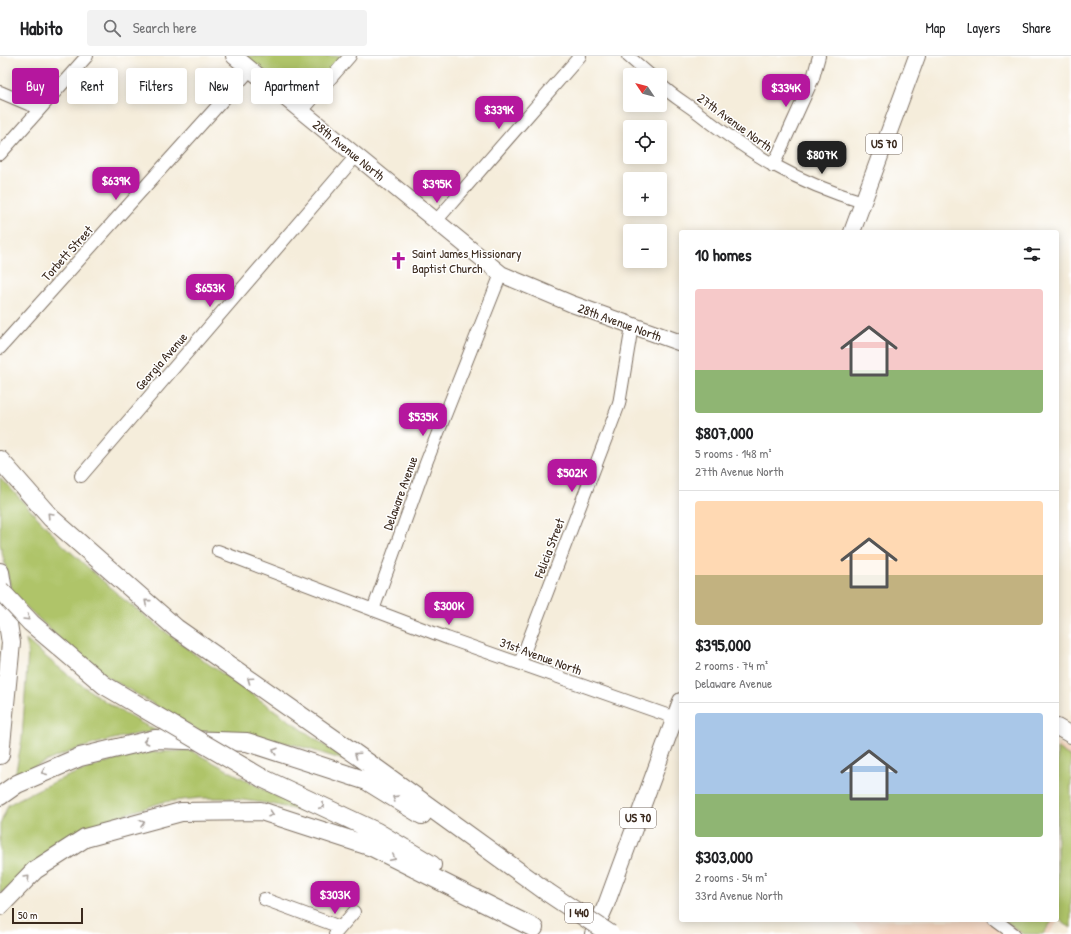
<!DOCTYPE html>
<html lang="en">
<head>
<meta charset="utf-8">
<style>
  body { margin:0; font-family:"Patrick Hand",sans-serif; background:#f2f2f2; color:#202124; height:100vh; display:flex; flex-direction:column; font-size:15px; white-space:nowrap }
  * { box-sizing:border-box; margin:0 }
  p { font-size:13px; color:#757577 }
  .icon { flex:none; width:22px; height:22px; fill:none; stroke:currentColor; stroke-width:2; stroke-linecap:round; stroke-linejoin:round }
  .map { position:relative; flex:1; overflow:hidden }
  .side { position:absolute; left:679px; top:174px; width:380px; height:692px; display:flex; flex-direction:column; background:#fff; border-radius:4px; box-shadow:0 2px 10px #0003 }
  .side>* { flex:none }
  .hud { position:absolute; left:12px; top:12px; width:380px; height:36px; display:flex; gap:8px }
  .needle { width:26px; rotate:305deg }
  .controls { position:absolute; left:623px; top:12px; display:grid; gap:8px }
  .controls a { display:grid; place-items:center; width:44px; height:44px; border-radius:4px; background:#fff; box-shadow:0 2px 10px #0003; font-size:20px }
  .scale { position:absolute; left:12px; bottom:10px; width:71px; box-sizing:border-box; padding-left:4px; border:2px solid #3b2a1e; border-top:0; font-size:11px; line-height:14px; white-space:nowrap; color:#3b2a1e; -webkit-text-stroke:3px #fff; paint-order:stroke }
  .price { position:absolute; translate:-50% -34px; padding:0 9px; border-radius:8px; background:#b5179e; color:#fff; font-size:13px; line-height:26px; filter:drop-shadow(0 1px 2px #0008) }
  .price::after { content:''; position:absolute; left:50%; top:24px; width:12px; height:9px; margin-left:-6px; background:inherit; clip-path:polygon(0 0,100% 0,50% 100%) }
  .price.on { background:#222; color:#fff }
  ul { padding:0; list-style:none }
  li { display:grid; align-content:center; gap:8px; height:212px; padding:0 16px }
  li+li { border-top:1px solid #e0e0e0 }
  li span { display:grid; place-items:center; height:124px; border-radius:4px; color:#555 }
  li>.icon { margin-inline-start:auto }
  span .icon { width:72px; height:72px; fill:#fffc; stroke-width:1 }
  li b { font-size:17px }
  h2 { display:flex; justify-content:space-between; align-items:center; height:48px; padding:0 16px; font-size:17px }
  .pill { padding:0 14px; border-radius:4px; background:#fff; box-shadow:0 2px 10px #0003; font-size:14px; line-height:36px }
  .pill.on { background:#b5179e; color:#fff }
  header { display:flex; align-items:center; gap:24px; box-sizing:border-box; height:56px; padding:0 20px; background:#fff; border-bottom:1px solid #e0e0e0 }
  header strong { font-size:19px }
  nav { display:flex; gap:22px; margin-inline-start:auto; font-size:14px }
  .search { width:280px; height:36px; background:#f2f2f2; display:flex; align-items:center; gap:10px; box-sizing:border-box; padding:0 14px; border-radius:4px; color:#757577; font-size:15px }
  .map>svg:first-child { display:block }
  .built { fill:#f3d4be }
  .green { fill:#afc469; stroke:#757744 }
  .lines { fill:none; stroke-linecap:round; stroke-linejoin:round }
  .minor-casing { stroke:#7c6e60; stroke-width:14 }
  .major-casing { stroke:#7c6e60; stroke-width:18 }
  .highway-casing { stroke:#7c6e60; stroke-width:20 }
  .minor { stroke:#fff; stroke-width:12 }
  .major { stroke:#fff; stroke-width:16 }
  .highway { stroke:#fff; stroke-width:18 }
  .highway-bridge-casing { stroke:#7c6e60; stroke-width:20; stroke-linecap:butt }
  .highway-bridge { stroke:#fff; stroke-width:18 }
  .oneway { stroke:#a79f9a }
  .labels { text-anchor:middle; stroke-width:3; stroke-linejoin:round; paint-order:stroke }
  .shield { fill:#fff; stroke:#766a62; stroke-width:1 }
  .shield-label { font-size:12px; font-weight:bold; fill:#3b2a1e }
  .street-label { font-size:13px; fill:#3b2a1e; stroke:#fff }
  .poi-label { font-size:13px; fill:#3b2a1e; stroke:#fff; text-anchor:start }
</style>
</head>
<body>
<header>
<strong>Habito</strong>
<div class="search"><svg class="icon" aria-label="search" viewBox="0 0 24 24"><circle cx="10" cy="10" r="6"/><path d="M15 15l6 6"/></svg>Search here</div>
<nav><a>Map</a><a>Layers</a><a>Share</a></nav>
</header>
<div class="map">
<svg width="1071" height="878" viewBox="0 0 1071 878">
  <rect width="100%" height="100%" fill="#fff"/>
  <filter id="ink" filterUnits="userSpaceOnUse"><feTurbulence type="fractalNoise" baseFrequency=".025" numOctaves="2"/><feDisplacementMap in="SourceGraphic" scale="8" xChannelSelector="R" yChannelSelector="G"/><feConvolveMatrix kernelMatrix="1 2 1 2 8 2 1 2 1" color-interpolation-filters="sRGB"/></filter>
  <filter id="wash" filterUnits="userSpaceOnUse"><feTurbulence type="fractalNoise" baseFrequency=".012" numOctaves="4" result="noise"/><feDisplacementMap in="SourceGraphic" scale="16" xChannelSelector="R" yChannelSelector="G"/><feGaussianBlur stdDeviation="0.9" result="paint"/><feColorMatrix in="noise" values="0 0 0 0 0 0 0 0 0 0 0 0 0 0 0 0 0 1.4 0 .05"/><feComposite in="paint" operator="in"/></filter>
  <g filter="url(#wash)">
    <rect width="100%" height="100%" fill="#f5eddb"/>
    <path class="built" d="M 1057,687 L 1071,695 L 1071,846 L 1049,878 L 866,878 L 848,864 L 1057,864 Z"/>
    <path class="green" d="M 234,0 L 350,0 L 302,55 Z
      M 0,421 L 63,489 L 122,542 L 193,597 L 347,705 L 296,689 L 271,684 L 201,676 L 111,623 L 63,586 L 12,537 L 0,488 Z
      M 26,584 C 66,619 108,651 157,675 C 105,682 62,696 15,720 L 22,683 L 28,596 Z
      M 1057,692 L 1071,701 L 1071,872 L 1057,862 Z
      M 190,694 L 306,756 L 271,748 L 229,742 L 200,742 L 163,746 L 123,759 L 87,774 L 0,838 L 0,769 L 8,749 C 51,725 98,706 146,697 C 161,695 175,696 190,694 Z
      M 1004,864 L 1053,864 L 1043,878 L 1023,878 Z"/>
  </g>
  <g filter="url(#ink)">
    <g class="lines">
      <defs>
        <path id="minor" d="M 628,0 L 650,19
          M 660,28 C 671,39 685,47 697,56 C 752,99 795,126 863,146
          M 0,36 L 40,53
          M 302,55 L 350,0
          M 0,98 L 87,0
          M 773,110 L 813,22 L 819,0
          M 436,165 L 580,0
          M 0,292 L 250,14
          M 81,420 L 356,100
          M 218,495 L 447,582 L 681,664
          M 373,554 L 426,407 L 501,218
          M 520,607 L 619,348 L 632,270
          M 264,843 L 340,871
          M 995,864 L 1014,878
          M 335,878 L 354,856"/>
        <path id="major" d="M 234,0 L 501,218 L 572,248 L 681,287
          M 852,176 L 917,0
          M 1057,671 L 1071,679
          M 593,878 L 606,849 L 681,645"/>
        <path id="highway" d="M 0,404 L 51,462 L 176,572 L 377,713 L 547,836
          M 0,516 L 11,587 L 0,699
          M 262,722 L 377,776 L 432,809
          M 0,740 L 17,728 L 80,701 L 155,683 L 247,686 L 367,725 L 422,759
          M 0,850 L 35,814 L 85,782 L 181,756 L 261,755 L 372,791 L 534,872"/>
      </defs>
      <use href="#minor" class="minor-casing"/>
      <use href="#major" class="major-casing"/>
      <use href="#highway" class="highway-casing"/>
      <use href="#minor" class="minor"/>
      <use href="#major" class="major"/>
      <use href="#highway" class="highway"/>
      <defs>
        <path id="highway-bridge" d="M 0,534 L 31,567 L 104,629 L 262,722
          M 547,836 L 610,878"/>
      </defs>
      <use href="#highway-bridge" class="highway-bridge-casing"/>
      <use href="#highway-bridge" class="highway-bridge"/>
    </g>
    <defs><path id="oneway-chevron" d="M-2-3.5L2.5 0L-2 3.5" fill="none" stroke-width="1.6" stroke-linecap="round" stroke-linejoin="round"/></defs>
    <g class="oneway">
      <use href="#oneway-chevron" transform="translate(50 459) rotate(-134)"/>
      <use href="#oneway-chevron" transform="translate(147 546) rotate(-139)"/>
      <use href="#oneway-chevron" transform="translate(27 562) rotate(46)"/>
      <use href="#oneway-chevron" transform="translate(250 624) rotate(-145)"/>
      <use href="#oneway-chevron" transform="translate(146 685) rotate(167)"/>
      <use href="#oneway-chevron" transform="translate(275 695) rotate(-162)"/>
      <use href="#oneway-chevron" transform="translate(357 699) rotate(-145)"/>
      <use href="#oneway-chevron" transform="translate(44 716) rotate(157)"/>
      <use href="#oneway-chevron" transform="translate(395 742) rotate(-148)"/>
      <use href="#oneway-chevron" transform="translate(322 750) rotate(25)"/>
      <use href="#oneway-chevron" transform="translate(271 758) rotate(18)"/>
      <use href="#oneway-chevron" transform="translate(142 767) rotate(-15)"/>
      <use href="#oneway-chevron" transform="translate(393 802) rotate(26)"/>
      <use href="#oneway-chevron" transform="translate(27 822) rotate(-46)"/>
    </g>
  </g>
  <defs>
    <symbol id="church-bare" viewBox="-9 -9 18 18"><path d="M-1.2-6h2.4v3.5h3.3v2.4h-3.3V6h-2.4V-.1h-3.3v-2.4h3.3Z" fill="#b5179e" stroke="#fff" stroke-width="2.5" paint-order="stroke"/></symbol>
  </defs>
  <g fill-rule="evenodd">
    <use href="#church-bare" x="386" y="192" width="25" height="25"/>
  </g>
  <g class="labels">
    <g class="shield">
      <rect x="866" y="78" width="36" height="20" rx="3"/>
      <rect x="620" y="752" width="36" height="20" rx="3"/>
      <rect x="565" y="847" width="28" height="20" rx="3"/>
    </g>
    <g class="shield-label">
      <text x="884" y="92">US 70</text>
      <text x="638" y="766">US 70</text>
      <text x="579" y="861">I 440</text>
    </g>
    <g class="street-label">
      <text transform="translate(735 66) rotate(36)" y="5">27th Avenue North</text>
      <text transform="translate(349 94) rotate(39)" y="5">28th Avenue North</text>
      <text transform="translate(67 197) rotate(-48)" y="5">Torbett Street</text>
      <text transform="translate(620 266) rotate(20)" y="5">28th Avenue North</text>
      <text transform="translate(161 305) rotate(-49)" y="5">Georgia Avenue</text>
      <text transform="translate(400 437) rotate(-70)" y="5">Delaware Avenue</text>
      <text transform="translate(549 492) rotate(-69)" y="5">Felicia Street</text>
      <text transform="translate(541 600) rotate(20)" y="5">31st Avenue North</text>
    </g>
    <g class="poi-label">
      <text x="412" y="202">Saint James Missionary<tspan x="412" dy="15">Baptist Church</tspan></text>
    </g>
  </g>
</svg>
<div class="controls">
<a><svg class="needle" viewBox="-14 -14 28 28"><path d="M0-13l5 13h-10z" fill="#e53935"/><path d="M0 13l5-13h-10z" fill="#757577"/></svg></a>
<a><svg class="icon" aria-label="locate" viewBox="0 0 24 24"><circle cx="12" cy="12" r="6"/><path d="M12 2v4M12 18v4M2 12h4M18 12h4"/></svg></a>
<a>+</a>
<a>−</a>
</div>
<div class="scale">50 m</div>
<b class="price" style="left:786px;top:52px">$334K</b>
<b class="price" style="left:499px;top:74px">$339K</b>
<b class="price on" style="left:822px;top:119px">$807K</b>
<b class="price" style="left:116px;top:145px">$639K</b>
<b class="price" style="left:437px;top:148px">$395K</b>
<b class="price" style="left:210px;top:252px">$653K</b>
<b class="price" style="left:423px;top:381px">$535K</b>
<b class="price" style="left:572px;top:437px">$502K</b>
<b class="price" style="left:449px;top:570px">$300K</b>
<b class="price" style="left:335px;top:859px">$303K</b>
<div class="hud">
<a class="pill on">Buy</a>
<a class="pill">Rent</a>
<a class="pill">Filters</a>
<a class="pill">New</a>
<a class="pill">Apartment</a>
</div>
<section class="side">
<h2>10 homes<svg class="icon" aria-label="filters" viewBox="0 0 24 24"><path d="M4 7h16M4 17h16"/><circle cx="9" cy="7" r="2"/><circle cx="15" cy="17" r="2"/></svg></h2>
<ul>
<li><span style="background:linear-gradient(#f6c9c9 65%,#8fb573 0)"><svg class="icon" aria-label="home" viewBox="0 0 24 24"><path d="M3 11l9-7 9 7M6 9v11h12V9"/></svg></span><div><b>$807,000</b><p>5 rooms · 148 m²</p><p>27th Avenue North</p></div></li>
<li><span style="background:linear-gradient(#ffd9b3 60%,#c2b280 0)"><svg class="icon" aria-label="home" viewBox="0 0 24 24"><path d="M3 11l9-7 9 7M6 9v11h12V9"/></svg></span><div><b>$395,000</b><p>2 rooms · 74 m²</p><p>Delaware Avenue</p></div></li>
<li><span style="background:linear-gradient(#a9c7e8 65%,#8fb573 0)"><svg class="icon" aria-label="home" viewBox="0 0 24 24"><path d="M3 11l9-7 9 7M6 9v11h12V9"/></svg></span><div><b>$303,000</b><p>2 rooms · 54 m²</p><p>33rd Avenue North</p></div></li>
</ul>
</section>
</div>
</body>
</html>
